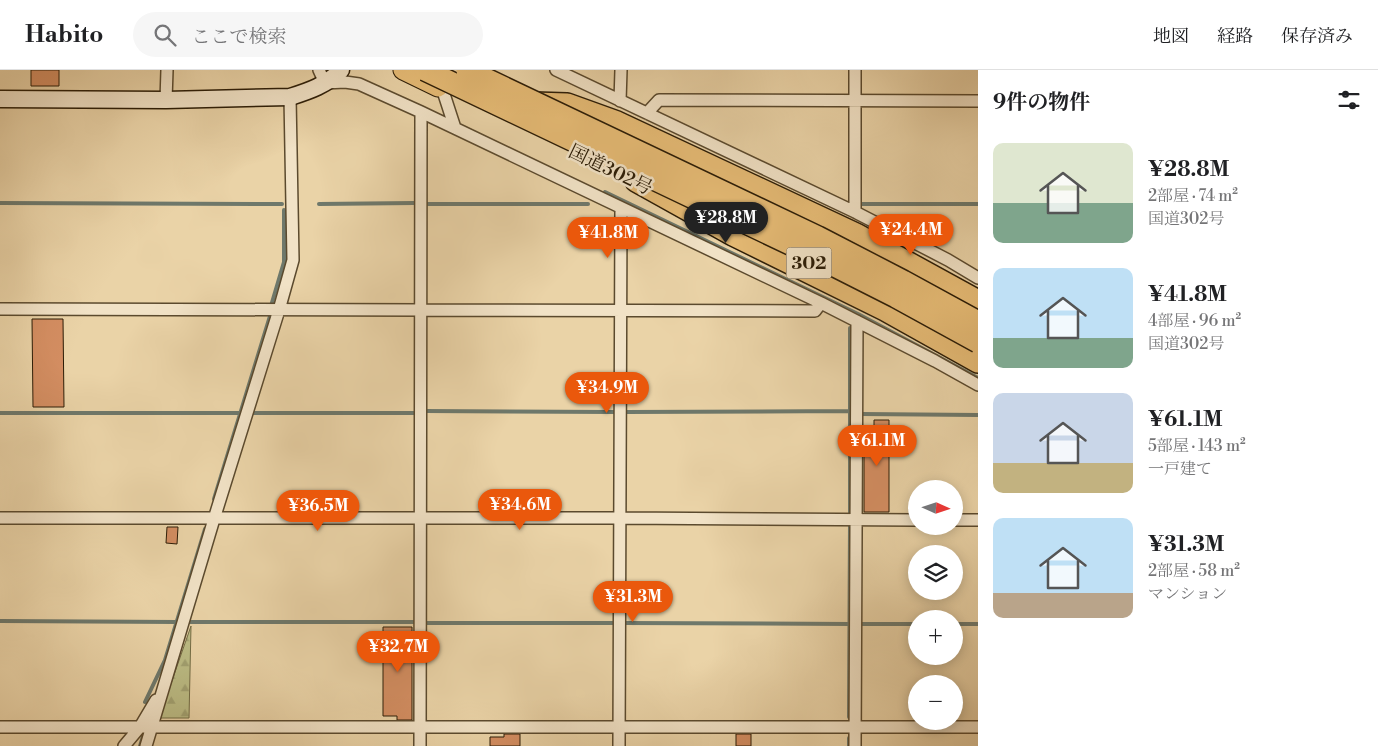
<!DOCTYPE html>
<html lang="ja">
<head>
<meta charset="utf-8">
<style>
  body { margin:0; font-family:"Libre Bodoni","Noto Serif JP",serif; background:#f6f6f6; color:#202124; height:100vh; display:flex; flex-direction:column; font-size:19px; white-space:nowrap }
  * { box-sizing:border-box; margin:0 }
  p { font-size:16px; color:#757577 }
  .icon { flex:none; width:28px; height:28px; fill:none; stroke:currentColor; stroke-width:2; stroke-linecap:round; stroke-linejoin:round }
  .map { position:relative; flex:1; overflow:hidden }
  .side { display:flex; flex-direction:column; background:#fff; width:400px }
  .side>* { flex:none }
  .needle { width:32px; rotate:93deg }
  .fabs { position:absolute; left:908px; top:410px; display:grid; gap:10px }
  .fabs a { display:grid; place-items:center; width:55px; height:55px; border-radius:50%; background:#fff; box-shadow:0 2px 12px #0003; font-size:25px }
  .price { position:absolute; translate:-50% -42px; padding:0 11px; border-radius:18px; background:#ea580c; color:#fff; font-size:16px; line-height:32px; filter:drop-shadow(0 1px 2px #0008) }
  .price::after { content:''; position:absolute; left:50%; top:30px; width:15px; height:11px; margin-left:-8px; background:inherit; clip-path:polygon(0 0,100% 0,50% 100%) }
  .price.on { background:#222; color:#fff }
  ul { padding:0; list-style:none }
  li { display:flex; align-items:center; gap:15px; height:125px; padding:0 15px }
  li span { display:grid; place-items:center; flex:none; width:140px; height:100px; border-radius:10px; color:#555 }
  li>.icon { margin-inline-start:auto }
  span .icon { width:60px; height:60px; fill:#fffc; stroke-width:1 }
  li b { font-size:21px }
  h2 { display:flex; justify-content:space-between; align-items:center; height:60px; padding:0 15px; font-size:21px }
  header { display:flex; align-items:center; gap:30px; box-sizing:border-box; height:70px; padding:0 25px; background:#fff; border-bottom:1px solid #e0e0e0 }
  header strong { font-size:24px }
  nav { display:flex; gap:28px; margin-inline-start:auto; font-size:18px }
  .search { width:350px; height:45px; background:#f6f6f6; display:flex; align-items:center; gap:12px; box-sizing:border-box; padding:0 18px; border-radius:28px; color:#757577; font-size:19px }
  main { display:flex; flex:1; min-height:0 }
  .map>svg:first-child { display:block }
  .forest { fill:url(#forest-firs); stroke:#736c45 }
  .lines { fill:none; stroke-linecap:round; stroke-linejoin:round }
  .stream { stroke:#6e786b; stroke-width:4 }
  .building { fill:#d48e62; stroke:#2b1c06 }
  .minor-casing { stroke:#5b4a2e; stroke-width:14 }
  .secondary-casing { stroke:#2b1c06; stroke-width:19 }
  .trunk-casing { stroke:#2b1c06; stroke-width:21 }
  .motorway-casing { stroke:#2b1c06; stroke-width:24 }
  .minor { stroke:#f1e2c6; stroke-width:11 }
  .secondary { stroke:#f1e2c6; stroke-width:16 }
  .trunk { stroke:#e5ba74; stroke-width:19 }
  .motorway { stroke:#e5ba74; stroke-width:21 }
  .motorway-bridge-casing { stroke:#2b1c06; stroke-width:24; stroke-linecap:butt }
  .motorway-bridge { stroke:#e5ba74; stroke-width:21 }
  .labels { text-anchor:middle; stroke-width:5; stroke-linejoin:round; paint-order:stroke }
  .shield { fill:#f1e2c6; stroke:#665740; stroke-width:1 }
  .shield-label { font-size:18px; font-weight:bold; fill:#2b1c06 }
  .street-label { font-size:19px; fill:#2b1c06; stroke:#f1e2c6 }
</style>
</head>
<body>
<header>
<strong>Habito</strong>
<div class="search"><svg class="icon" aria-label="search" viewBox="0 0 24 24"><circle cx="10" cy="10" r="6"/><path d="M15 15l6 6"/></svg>ここで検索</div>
<nav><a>地図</a><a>経路</a><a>保存済み</a></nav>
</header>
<main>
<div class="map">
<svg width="978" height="676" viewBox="0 0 978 676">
  <defs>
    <pattern id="forest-firs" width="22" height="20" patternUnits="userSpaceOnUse" patternTransform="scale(1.25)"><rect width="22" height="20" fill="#bbbb84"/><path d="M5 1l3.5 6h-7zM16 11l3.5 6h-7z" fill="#a1a070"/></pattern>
  </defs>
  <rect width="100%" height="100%" fill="#ead3a7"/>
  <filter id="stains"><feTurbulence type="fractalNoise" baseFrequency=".004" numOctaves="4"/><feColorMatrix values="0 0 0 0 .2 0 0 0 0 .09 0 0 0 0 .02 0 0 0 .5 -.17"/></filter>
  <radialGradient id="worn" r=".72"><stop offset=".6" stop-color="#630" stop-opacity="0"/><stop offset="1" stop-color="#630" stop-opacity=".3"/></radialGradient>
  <path class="forest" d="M 191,556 L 189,648 L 159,648 Z"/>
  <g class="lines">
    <path class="stream" d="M 605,122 L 858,244 L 978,308
      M 0,133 L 282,134
      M 319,134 L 414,133
      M 425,134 L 588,134
      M 861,134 L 978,134
      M 267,235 L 271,236 L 284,192 L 284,140
      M 425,341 L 614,342
      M 625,342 L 850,341
      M 0,343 L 241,343
      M 253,343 L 416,343
      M 861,344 L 978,345
      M 214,429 L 270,246
      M 850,445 L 850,258
      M 0,551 L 177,552
      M 190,552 L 416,552
      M 425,553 L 615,553
      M 624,553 L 851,554
      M 861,554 L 916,554
      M 954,554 L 978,554
      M 145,632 L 165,590 L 205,459
      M 849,647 L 850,454
      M 140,676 L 144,663
      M 849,676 L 849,668"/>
  </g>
  <path class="building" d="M 31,0 L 59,0 L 59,16 L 31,16 Z
    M 32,249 L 63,249 L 64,337 L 33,337 Z
    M 874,350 L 889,350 L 889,442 L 864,442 L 864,356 L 874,356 Z
    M 167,457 L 178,457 L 177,474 L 166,473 Z
    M 383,557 L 412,557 L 412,650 L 397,650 L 397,646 L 383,646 Z
    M 504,664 L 520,664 L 520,676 L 490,676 L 490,667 L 504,667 Z
    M 736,664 L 751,664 L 751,676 L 736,676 Z"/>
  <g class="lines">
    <defs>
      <path id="minor" d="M 319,0 L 325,13 L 345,12 L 359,14 L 421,42 L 821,233 L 935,291 L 978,315
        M 556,0 L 855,142 L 948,190 L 978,208
        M 442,18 L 455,58
        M 166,30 L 167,0
        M 620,31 L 621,0
        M 647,43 L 659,30 L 978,31
        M 855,142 L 855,0
        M 0,239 L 815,241 L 821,233
        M 0,448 L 620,448 L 916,450
        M 954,450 L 978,450
        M 0,657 L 978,657
        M 124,676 L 140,657 L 156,630
        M 146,676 L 214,449 L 279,240 L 293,190 L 290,27
        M 420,676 L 421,42
        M 619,676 L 621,138
        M 855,676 L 857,251"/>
      <path id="secondary" d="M 0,29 L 166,30 L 290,27 C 309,21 327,15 341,0"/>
      <path id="trunk" d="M 403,0 L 438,17"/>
      <path id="motorway" d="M 534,33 L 567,34 L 617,52 L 856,164 L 978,231
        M 636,111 L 733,165 L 885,240 L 978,292"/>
    </defs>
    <use href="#minor" class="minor-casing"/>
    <use href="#secondary" class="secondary-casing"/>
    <use href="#trunk" class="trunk-casing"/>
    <use href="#motorway" class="motorway-casing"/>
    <use href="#minor" class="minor"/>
    <use href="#secondary" class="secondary"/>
    <use href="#trunk" class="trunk"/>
    <use href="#motorway" class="motorway"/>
    <defs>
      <path id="motorway-bridge" d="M 425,0 L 809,183 L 896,227 L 978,272
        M 467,0 L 818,167 L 903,211 L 978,252"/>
    </defs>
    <use href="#motorway-bridge" class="motorway-bridge-casing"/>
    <use href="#motorway-bridge" class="motorway-bridge"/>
  </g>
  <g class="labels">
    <rect class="shield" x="786.5" y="177.5" width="45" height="31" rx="4"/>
    <g class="shield-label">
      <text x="809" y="199">302</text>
    </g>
    <g class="street-label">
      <text transform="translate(611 99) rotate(26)" y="7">国道302号</text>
    </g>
  </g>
  <rect width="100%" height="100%" filter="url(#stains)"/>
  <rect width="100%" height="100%" fill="url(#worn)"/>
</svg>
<div class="fabs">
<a><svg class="needle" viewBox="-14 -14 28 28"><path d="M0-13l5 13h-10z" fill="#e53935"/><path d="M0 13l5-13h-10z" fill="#757577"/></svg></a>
<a><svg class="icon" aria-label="layers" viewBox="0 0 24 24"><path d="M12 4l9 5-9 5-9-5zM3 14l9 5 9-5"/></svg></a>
<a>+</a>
<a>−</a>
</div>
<b class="price on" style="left:726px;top:174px">¥28.8M</b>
<b class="price" style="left:911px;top:186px">¥24.4M</b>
<b class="price" style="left:608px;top:189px">¥41.8M</b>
<b class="price" style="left:607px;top:344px">¥34.9M</b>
<b class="price" style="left:877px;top:397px">¥61.1M</b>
<b class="price" style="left:520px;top:461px">¥34.6M</b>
<b class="price" style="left:318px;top:462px">¥36.5M</b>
<b class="price" style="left:633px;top:553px">¥31.3M</b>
<b class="price" style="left:398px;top:603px">¥32.7M</b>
</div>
<section class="side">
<h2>9件の物件<svg class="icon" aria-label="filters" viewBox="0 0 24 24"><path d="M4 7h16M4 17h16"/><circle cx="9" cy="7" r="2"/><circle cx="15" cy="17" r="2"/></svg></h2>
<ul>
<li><span style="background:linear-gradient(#dfe7d0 60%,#7fa58c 0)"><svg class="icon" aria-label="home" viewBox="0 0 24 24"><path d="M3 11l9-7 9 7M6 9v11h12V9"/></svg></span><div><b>¥28.8M</b><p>2部屋 · 74 m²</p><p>国道302号</p></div></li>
<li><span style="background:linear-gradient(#bfe0f5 70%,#7fa58c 0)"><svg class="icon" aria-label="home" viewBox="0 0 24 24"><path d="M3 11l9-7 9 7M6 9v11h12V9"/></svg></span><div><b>¥41.8M</b><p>4部屋 · 96 m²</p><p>国道302号</p></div></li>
<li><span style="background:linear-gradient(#c9d6e8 70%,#c2b280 0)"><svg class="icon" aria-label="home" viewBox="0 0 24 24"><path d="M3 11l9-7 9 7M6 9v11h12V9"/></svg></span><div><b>¥61.1M</b><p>5部屋 · 143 m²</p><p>一戸建て</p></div></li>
<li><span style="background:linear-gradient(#bfe0f5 75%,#b9a48a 0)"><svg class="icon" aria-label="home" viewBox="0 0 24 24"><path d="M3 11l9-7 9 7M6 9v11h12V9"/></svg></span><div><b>¥31.3M</b><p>2部屋 · 58 m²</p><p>マンション</p></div></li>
</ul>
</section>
</main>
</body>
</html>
